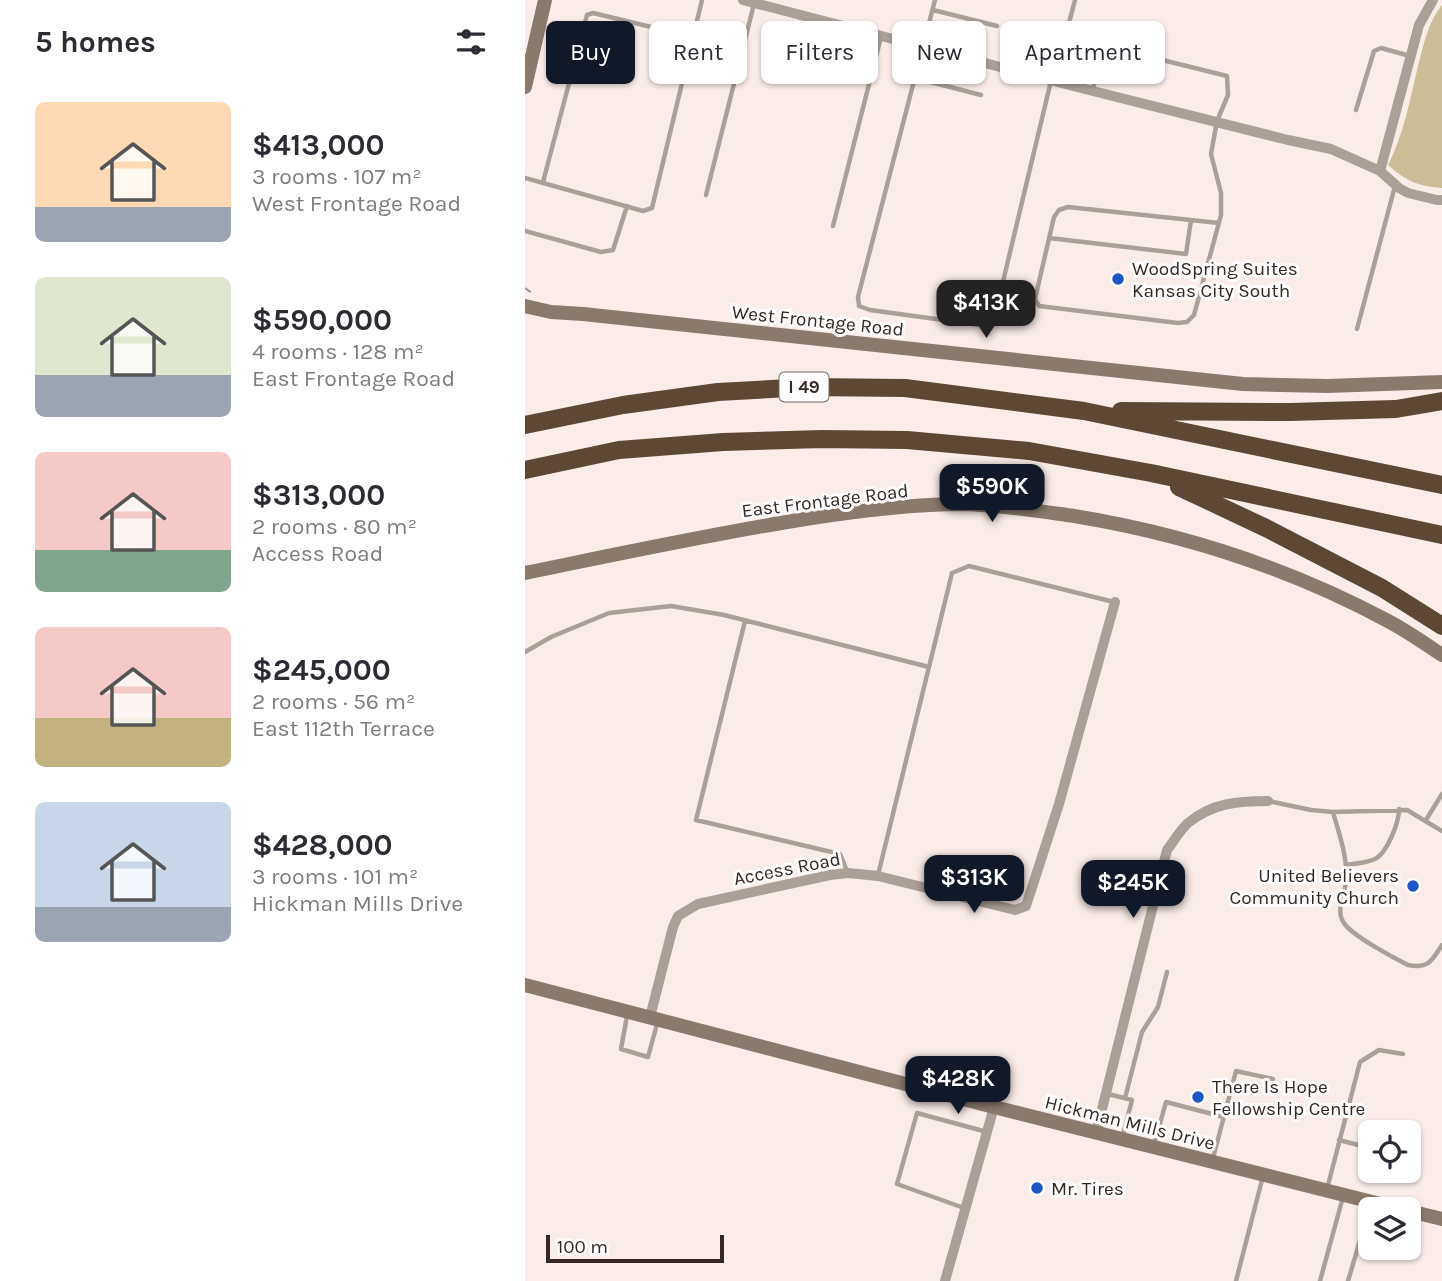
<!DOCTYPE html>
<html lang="en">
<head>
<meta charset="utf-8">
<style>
  body { margin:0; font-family:Karla,sans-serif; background:#f2f2f3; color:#2b2b33; height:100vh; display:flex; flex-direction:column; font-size:26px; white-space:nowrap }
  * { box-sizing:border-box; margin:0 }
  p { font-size:23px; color:#7c7c81 }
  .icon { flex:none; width:38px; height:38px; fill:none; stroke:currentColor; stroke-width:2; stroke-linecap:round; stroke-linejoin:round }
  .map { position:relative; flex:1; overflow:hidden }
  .panel { display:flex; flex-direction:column; background:#fff; width:525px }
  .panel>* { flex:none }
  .banner { position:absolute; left:21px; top:21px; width:665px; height:63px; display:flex; gap:14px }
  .tools { position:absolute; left:833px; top:1120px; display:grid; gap:14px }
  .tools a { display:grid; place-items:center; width:63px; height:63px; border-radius:10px; background:#fff; box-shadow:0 2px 5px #0004; font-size:35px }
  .scale { position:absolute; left:21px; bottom:18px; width:178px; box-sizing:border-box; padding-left:7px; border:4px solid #342724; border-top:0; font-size:19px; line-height:24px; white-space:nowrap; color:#342724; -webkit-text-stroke:5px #fdfdfd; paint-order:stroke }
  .price { position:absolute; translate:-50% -60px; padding:0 16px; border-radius:14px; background:#111827; color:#fff; font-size:23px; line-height:46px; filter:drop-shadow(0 2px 4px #0008) }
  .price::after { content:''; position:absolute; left:50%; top:42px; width:21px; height:16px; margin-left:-10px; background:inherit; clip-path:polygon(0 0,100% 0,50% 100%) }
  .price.selected { background:#222; color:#fff }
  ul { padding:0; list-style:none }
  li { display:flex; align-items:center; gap:21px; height:175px; padding:0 35px }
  li span { display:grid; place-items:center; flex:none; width:196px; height:140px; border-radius:10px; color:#555 }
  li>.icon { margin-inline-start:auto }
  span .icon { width:84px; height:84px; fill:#fffc; stroke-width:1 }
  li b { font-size:30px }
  h2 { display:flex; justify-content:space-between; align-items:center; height:84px; padding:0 35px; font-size:30px }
  .pill { padding:0 24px; border-radius:10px; background:#fff; box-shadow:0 2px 5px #0004; font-size:24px; line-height:63px }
  .pill.selected { background:#111827; color:#fff }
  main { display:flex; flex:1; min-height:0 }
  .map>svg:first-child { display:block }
  .green { fill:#cbbe97 }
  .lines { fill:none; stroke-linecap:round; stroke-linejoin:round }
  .path { stroke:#a49693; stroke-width:2; stroke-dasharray:7 3.5; stroke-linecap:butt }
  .lane { stroke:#aba097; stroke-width:4.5 }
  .street { stroke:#aba097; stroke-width:10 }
  .secondary { stroke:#897a6d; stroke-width:14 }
  .highway { stroke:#5c4835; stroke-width:18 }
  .poi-dot { fill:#1c57c3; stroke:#fdfdfd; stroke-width:2.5 }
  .labels { text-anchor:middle; stroke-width:6; stroke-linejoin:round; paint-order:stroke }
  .shield { fill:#fdfdfd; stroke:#706765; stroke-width:2 }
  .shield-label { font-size:18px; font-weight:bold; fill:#342724 }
  .poi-label { font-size:19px; fill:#342724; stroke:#fdfdfd; text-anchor:start }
  .street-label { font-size:19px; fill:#342724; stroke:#fdfdfd }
</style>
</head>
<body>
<main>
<section class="panel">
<h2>5 homes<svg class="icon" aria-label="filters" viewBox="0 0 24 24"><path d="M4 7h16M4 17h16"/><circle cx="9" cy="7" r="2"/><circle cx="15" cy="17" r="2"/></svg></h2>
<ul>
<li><span style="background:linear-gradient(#ffd9b3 75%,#9aa5b1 0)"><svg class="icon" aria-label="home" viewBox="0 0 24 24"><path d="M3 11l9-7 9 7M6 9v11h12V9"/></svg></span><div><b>$413,000</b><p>3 rooms · 107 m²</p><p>West Frontage Road</p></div></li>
<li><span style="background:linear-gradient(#dfe7d0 70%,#9aa5b1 0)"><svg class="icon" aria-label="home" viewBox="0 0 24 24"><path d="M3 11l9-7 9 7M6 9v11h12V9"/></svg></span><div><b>$590,000</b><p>4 rooms · 128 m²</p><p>East Frontage Road</p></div></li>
<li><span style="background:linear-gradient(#f6c9c9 70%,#7fa58c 0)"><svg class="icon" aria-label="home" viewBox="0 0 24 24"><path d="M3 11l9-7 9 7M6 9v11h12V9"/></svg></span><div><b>$313,000</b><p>2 rooms · 80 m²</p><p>Access Road</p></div></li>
<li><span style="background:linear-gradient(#f6c9c9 65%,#c2b280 0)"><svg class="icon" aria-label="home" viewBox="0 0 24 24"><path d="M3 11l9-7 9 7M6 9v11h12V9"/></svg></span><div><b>$245,000</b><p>2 rooms · 56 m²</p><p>East 112th Terrace</p></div></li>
<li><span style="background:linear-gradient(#c9d6e8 75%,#9aa5b1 0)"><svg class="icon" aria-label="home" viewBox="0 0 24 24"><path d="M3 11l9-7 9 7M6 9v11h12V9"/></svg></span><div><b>$428,000</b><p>3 rooms · 101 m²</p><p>Hickman Mills Drive</p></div></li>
</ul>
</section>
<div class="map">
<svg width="917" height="1281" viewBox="0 0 917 1281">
  <rect width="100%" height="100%" fill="#faece8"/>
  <path class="green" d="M 917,5 L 917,188 L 916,188 C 892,186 881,181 863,165 C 879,134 885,99 893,66 C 899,44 903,22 917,5 Z"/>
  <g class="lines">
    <path class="path" d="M 0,288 L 7,293"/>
    <path class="lane" d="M 410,0 L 333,297 L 334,306 L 345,310 L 455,325 L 465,321 L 470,315 L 526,81
      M 408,10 L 472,26
      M 390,78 L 456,95
      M 529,80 L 550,0
      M 567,91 L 581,46 L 702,76 L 703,95 L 692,121 L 686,154 L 696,193 L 696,215 L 669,315 L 662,322 L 653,323 L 514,306 L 510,299 L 529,217 L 534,210 L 543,207 L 694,223
      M 831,110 L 849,51 L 856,48 L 885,56
      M 0,178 L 118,211 L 127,208 L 177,0
      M 18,182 L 62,15 L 68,13 L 168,37
      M 181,195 L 229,4
      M 308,226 L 356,37
      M 0,231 L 76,252 L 88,250 L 102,206
      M 524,238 L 661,254 L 666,220
      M 832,329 L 870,186
      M 220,621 L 171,820 L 315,854 L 323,873
      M 0,652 L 26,637 L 84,613 L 146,606 L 199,615 L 404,667
      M 743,801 L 786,810 L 808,812 L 882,810 L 917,831
      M 808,812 C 814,834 823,857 821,881 C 820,895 810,911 819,923 C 826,935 869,958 883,965 C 903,969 907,961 917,945
      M 901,820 L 917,794
      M 822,865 C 831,863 842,863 850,859 C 862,853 874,823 874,809
      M 353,875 L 427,573 L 444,566 L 589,602
      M 102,1016 L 96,1049 L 123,1057 L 132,1024
      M 583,1094 L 607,1100 L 598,1135
      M 600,1098 L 617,1032 L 633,1007 L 642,972
      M 814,1140 L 845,1148
      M 629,1145 L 641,1102 L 699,1117
      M 688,1158 L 711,1071 L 748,1079
      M 802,1189 L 835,1062 L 854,1050 L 878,1054
      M 439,1208 L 372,1184 L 392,1113 L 462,1132
      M 711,1281 L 738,1176
      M 795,1281 L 818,1197
      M 823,1281 L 836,1237 L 840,1235 L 845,1236"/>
    <path class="street" d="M 218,0 L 548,86 L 763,140 L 806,149 L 855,171 L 874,188 L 883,193 L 912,200 L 917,200
      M 855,171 L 894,25 L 908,0
      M 125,1017 L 148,927 L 153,916 L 173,904 L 305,875 L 323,873 L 353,876 L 490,910 L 501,906 L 534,804 L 590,602
      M 571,1133 L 642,850 C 649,841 655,830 663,823 C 687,803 713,801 743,801
      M 420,1281 L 469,1107"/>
    <path class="secondary" d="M 0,87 L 20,0
      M 0,306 L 26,312 L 58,314 L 718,384 L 802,386 L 917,382
      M 0,573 C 93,554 186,534 280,519 C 332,511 386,504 438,504 C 475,505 513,511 549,516 C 660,534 764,568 863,621 C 882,631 899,643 917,655
      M 0,985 L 469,1107 L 875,1209
      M 884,1211 L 917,1219"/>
    <path class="highway" d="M 596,411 L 765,412 L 871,409 L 917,401
      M 0,425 L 98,405 L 193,392 L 283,387 L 380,388 L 559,411 L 917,485
      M 0,470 L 94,450 L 198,442 L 297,439 L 382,440 L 504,451 L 626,473 L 917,535
      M 654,487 L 741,528 L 857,588 L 917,626"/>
  </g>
  <g class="poi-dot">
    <circle cx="593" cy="279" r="7"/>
    <circle cx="888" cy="886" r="7"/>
    <circle cx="673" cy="1097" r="7"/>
    <circle cx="512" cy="1188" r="7"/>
  </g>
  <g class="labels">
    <rect class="shield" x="254.5" y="372.5" width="49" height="29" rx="5"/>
    <g class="shield-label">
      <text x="279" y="393">I 49</text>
    </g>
    <g class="poi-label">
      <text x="607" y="275">WoodSpring Suites<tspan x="607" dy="22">Kansas City South</tspan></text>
      <text x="874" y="882" text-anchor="end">United Believers<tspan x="874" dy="22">Community Church</tspan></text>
      <text x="687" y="1093">There Is Hope<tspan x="687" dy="22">Fellowship Centre</tspan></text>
      <text x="526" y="1195">Mr. Tires</text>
    </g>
    <g class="street-label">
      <text transform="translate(293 320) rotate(6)" y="7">West Frontage Road</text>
      <text transform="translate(300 500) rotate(-7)" y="7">East Frontage Road</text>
      <text transform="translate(262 868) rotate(-11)" y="7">Access Road</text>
      <text transform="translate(605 1122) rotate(14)" y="7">Hickman Mills Drive</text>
    </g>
  </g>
</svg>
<div class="tools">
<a><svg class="icon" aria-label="locate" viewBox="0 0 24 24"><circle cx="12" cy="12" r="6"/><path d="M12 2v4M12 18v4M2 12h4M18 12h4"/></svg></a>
<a><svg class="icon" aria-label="layers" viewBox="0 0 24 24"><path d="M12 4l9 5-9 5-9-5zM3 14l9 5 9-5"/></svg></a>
</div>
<div class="scale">100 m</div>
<b class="price selected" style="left:461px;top:340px">$413K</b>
<b class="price" style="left:467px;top:524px">$590K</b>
<b class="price" style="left:449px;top:915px">$313K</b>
<b class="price" style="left:608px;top:920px">$245K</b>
<b class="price" style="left:433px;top:1116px">$428K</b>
<div class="banner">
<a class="pill selected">Buy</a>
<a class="pill">Rent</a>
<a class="pill">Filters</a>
<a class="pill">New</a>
<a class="pill">Apartment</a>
</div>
</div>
</main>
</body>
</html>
